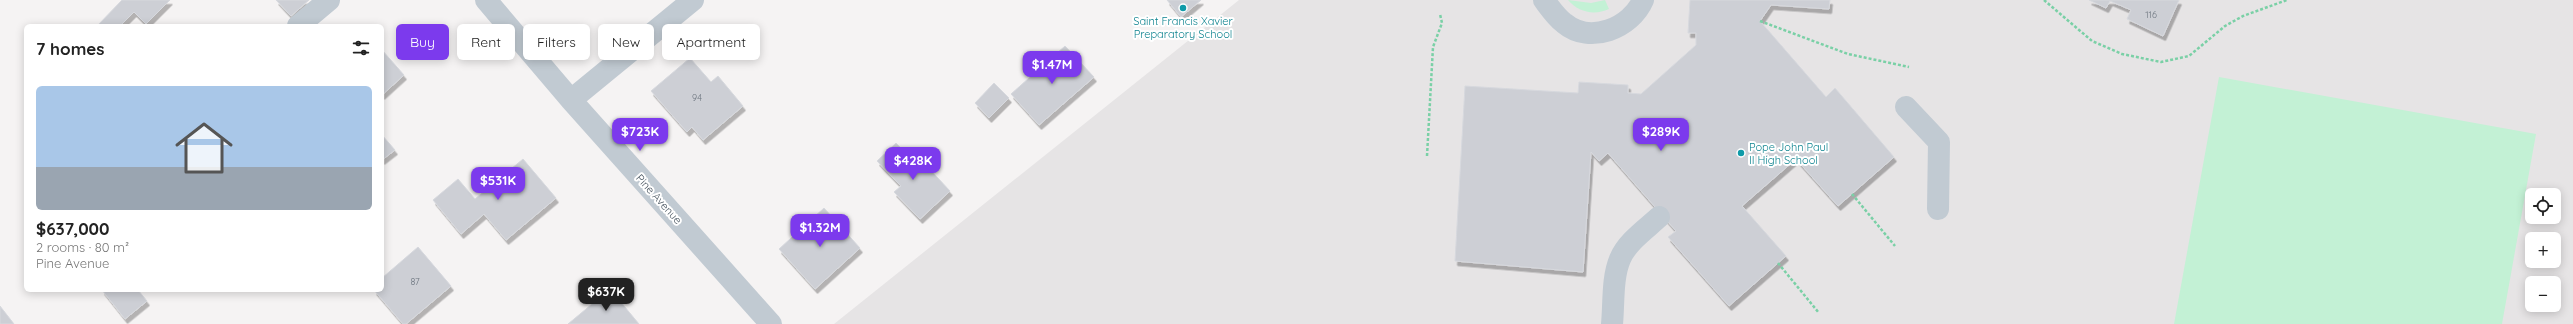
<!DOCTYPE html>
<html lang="en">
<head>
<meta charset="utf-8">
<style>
  body { margin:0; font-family:Quicksand,sans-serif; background:#f6f6f6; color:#222; height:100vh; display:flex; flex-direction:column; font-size:15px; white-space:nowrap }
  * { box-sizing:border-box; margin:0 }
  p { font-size:13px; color:#767676 }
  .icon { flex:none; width:22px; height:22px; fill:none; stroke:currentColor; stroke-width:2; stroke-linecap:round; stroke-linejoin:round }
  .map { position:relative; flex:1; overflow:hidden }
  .drawer { position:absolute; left:24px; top:24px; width:360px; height:268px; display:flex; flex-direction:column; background:#fff; border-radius:6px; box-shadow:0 2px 10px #0003 }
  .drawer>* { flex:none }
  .top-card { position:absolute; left:396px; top:24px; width:380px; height:36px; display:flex; gap:8px }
  .controls { position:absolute; left:2525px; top:188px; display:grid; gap:8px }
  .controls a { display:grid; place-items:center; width:36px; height:36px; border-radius:6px; background:#fff; box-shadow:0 2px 10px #0003; font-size:20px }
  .price { position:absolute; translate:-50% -34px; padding:0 9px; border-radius:8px; background:#7c3aed; color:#fff; font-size:13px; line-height:26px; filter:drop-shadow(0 1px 2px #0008) }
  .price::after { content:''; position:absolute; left:50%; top:24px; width:12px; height:9px; margin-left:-6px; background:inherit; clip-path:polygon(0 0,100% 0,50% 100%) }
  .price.current { background:#222; color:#fff }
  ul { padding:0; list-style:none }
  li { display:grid; align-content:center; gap:8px; height:212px; padding:0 12px }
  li+li { border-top:1px solid #e0e0e0 }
  li span { display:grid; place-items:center; height:124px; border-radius:6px; color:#555 }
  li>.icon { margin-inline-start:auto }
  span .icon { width:72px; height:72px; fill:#fffc; stroke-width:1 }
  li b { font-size:17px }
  h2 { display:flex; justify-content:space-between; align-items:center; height:48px; padding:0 12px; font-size:17px }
  .pill { padding:0 14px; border-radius:6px; background:#fff; box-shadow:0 2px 10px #0003; font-size:14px; line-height:36px }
  .pill.current { background:#7c3aed; color:#fff }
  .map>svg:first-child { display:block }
  .education { fill:#e6e4e5; fill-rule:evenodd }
  .green { fill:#c3f1d5 }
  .building { fill:#cdcfd5; stroke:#d7d9de; filter:url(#shadow) }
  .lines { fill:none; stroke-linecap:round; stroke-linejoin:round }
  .path { stroke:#7ad0a6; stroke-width:2.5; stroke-dasharray:3 2; stroke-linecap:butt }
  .minor { stroke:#c1cad2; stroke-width:22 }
  .culture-dot { fill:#0f9aa8; stroke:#fff; stroke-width:1.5 }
  .labels { text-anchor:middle; stroke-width:4; stroke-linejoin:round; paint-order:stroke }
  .number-label { font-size:9px; fill:#6b747e }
  .culture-label { font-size:11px; fill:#0d838f; stroke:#fff }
  .street-label { font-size:11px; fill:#4a5661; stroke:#fff }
</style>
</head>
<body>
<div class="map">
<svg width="2573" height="324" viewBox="0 0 2573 324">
  <defs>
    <filter id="shadow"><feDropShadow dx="2.5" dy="4.5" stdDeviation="0" flood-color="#0004"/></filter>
  </defs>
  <rect width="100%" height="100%" fill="#f5f3f3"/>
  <path class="education" d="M 1239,0 L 2573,0 L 2573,324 L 834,324 ZM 2532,195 L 2554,195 L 2554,217 L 2532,217 ZM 2532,239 L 2554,239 L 2554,261 L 2532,261 ZM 2532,283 L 2554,283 L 2554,305 L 2532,305 Z"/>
  <path class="green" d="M 1568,0 L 1591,3 L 1605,0 L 1609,9 C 1594,16 1578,12 1568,0 Z
    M 2219,77 L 2536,134 L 2502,324 L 2174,324 Z"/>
  <path class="building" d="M 122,0 L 170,0 L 146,24 L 134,12 L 120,26 L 97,26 Z
    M 276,0 L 309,0 L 291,16 Z
    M 1167,0 L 1201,0 L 1181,17 Z
    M 1690,0 L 1830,0 L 1829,9 L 1771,5 L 1760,21 L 1826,97 L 1835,88 L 1894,157 L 1838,206 L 1796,159 L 1742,206 L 1786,256 L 1729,306 L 1668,237 L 1676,231 L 1608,153 L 1599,161 L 1591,152 L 1583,272 L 1455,261 L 1465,86 L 1578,93 L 1579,82 L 1628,85 L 1628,93 L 1641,94 L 1696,45 L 1696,33 L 1688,33 Z
    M 2089,0 L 2179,0 L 2163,36 L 2127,19 L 2131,10 L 2110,1 L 2106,8 Z
    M 1065,46 L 1094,77 L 1039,125 L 1011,94 Z
    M 382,50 L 404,75 L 382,95 Z
    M 690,58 L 711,82 L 718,76 L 743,106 L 703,140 L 692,127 L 687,132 L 651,91 Z
    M 994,83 L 1009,98 L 989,118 L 975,103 Z
    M 382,135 L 395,150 L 382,160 Z
    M 896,143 L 920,168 L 924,163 L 950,191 L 920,219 L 894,192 L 901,186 L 877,161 Z
    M 523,159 L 556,198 L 506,240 L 484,214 L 461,234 L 433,200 L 458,179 L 475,199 Z
    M 824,208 L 860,248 L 815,289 L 779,249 Z
    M 418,247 L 451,286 L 406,324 L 403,324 L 374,290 L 382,290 L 382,278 Z
    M 610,289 L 639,324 L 568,324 Z
    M 102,290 L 138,290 L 147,301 L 125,319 Z
    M 0,306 L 14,324 L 0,324 Z"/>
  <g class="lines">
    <path class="path" d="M 2044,0 L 2092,41 L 2122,54 L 2161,62 L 2189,56 L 2225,26 L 2243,16 L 2287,0
      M 1760,21 L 1848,54 L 1909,67
      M 1427,156 L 1433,47 L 1442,23 L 1440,14
      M 1852,194 L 1895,246
      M 1778,263 L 1819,313"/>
    <path class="minor" d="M 486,0 L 571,100 L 771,324
      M 1544,0 C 1550,8 1556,17 1564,23 C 1590,45 1631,28 1643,0
      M 298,26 L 329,0
      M 571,100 L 693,0
      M 1906,107 L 1939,142 L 1938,209
      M 1612,324 C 1614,303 1612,278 1620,259 C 1627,242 1646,229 1659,217"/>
  </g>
  <g class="culture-dot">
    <circle cx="1183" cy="8" r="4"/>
    <circle cx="1741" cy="153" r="4"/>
  </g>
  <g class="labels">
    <g class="number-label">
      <text x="2151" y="18">116</text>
      <text x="697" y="101">94</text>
      <text x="415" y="285">87</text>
    </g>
    <g class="culture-label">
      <text x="1183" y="25">Saint Francis Xavier<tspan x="1183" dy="13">Preparatory School</tspan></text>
      <text x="1749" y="151" text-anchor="start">Pope John Paul<tspan x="1749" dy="13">II High School</tspan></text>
    </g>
    <g class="street-label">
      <text transform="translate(659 199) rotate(48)" y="4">Pine Avenue</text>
    </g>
  </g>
</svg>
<div class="controls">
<a><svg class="icon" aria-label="locate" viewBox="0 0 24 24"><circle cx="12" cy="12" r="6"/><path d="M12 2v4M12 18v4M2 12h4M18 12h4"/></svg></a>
<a>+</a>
<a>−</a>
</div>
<b class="price" style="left:1052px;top:85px">$1.47M</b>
<b class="price" style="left:640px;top:152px">$723K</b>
<b class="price" style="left:1661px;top:152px">$289K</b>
<b class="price" style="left:913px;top:181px">$428K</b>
<b class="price" style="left:498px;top:201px">$531K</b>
<b class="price" style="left:820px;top:248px">$1.32M</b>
<b class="price current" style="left:606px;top:312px">$637K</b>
<div class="top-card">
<a class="pill current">Buy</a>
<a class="pill">Rent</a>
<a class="pill">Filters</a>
<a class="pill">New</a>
<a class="pill">Apartment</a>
</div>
<section class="drawer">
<h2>7 homes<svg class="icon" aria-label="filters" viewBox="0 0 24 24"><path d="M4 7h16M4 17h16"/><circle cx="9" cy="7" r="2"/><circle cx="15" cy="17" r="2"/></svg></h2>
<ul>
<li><span style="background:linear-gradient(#a9c7e8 65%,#9aa5b1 0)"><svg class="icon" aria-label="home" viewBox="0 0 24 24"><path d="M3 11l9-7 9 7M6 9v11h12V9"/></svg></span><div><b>$637,000</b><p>2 rooms · 80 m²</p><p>Pine Avenue</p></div></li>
</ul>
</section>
</div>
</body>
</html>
